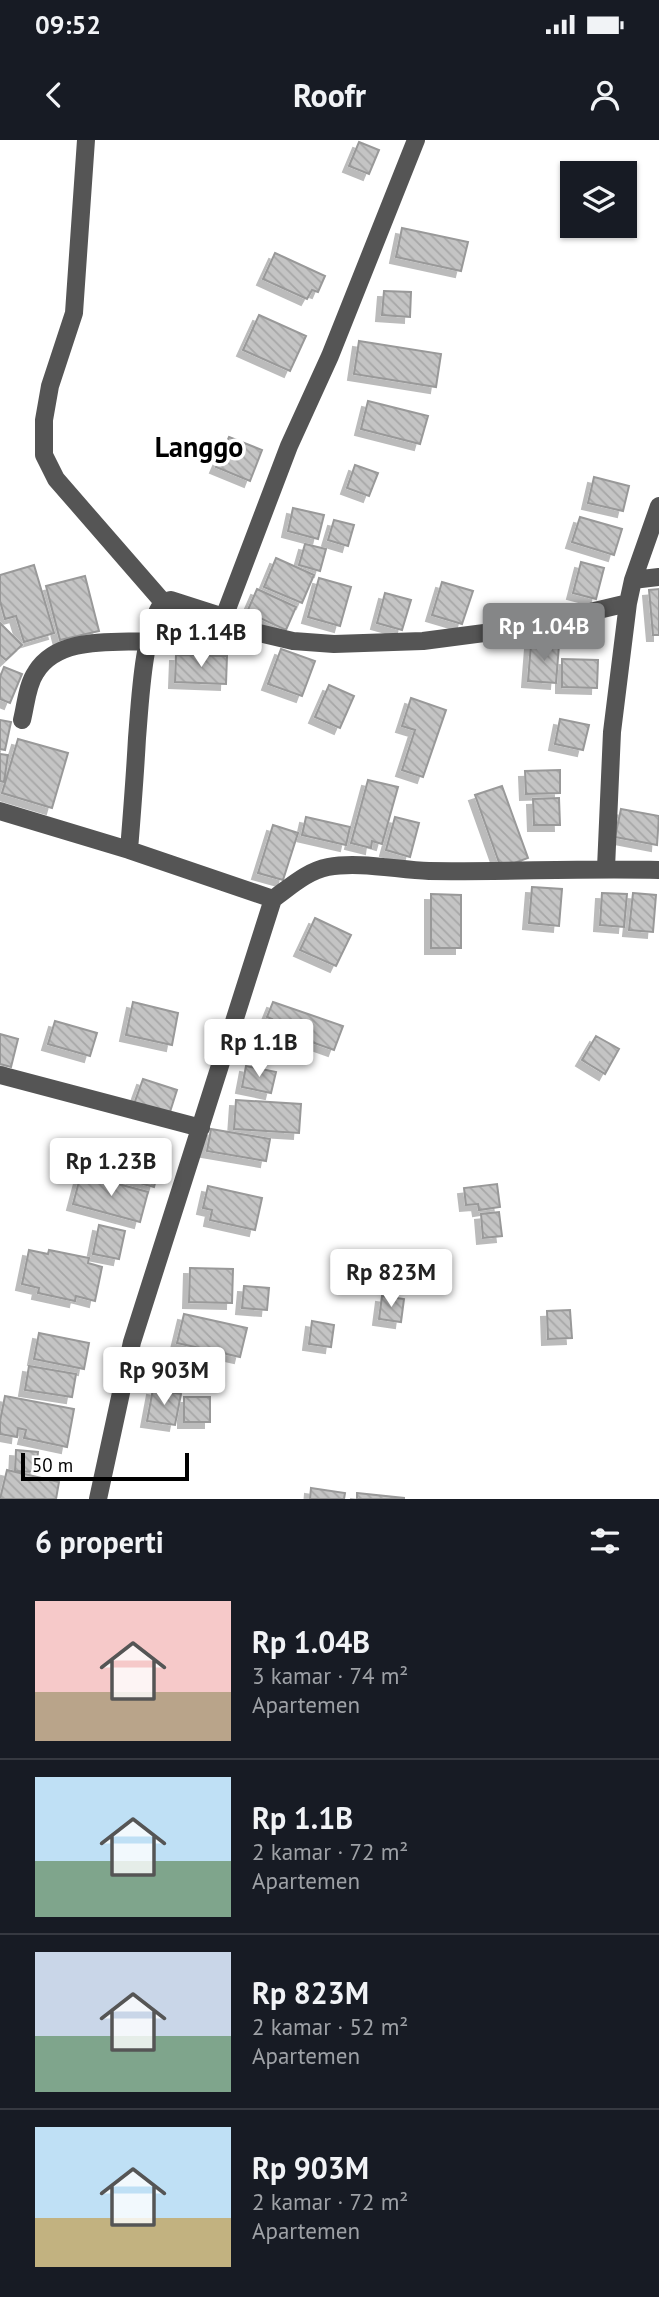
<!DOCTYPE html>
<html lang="id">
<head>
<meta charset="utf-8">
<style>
  body { margin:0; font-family:"PT Sans",sans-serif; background:#20242c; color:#f1f3f6; height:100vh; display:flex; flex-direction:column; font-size:26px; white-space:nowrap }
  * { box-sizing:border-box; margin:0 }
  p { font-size:23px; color:#9ea1a6 }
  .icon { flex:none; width:38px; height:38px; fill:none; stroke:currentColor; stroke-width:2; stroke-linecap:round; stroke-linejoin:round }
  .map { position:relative; height:1359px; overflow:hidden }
  .sheet { display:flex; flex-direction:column; background:#171b24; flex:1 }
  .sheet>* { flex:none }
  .controls { position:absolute; left:560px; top:21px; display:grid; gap:14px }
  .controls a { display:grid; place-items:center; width:77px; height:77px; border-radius:0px; background:#171b24; box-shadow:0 2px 5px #0004; font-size:35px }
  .scale { position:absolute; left:21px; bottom:18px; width:168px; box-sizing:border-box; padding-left:7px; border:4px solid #000; border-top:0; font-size:19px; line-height:24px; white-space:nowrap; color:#000; -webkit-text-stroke:5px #fff; paint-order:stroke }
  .price { position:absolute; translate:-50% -60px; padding:0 16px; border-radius:7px; background:#fff; color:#222; font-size:23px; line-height:46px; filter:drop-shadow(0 2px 4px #0008) }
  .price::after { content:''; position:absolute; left:50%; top:42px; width:21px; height:16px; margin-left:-10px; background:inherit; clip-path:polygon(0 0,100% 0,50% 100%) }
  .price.current { background:#858687; color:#fff }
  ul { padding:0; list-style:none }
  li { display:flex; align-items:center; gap:21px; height:175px; padding:0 35px }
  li+li { border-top:2px solid #363941 }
  li span { display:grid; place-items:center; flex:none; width:196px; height:140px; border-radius:0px; color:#555 }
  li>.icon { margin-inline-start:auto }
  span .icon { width:84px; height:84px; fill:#fffc; stroke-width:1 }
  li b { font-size:30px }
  h2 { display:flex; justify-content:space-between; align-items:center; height:84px; padding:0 35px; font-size:30px }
  .status { display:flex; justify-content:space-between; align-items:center; height:49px; padding:0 35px; background:#171b24; direction:ltr }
  .status svg { height:19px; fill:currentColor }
  header { display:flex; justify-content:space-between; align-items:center; height:91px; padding:0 35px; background:#171b24; font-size:32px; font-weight:700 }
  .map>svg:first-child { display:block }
  .building { fill:url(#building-back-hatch); stroke:#999; stroke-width:2; filter:url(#shadow) }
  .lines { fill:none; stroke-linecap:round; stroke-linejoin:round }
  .minor { stroke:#555; stroke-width:18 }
  .labels { text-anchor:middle; stroke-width:7; stroke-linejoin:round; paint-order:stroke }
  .quarter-label { font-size:28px; font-weight:bold; fill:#000; stroke:#fff }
</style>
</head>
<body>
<div class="status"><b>09:52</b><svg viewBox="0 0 49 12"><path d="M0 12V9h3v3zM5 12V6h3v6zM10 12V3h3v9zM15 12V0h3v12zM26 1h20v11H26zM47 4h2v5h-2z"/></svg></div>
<header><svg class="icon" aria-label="back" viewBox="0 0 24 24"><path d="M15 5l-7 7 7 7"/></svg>Roofr<svg class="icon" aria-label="person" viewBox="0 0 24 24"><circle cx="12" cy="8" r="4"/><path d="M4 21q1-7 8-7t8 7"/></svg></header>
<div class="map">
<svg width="659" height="1359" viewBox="0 0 659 1359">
  <defs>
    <pattern id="building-back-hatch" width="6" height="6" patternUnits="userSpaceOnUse" patternTransform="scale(1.75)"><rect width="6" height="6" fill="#c4c4c4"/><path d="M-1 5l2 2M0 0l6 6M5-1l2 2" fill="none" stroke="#a7a7a7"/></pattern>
    <filter id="shadow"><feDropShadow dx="-6" dy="6" stdDeviation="0" flood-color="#0004"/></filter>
  </defs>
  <rect width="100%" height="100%" fill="#fff"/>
  <path class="building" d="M 359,2 L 379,10 L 369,34 L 349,26 Z
    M 402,88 L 468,102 L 461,131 L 396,117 Z
    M 275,113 L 325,136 L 318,152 L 312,150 L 307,159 L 263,139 Z
    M 384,151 L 411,152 L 410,177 L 382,175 Z
    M 259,175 L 306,196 L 290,231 L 243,210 Z
    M 359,201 L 441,214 L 436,247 L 354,234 Z
    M 368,261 L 428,276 L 420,304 L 361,289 Z
    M 229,297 L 262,310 L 250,341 L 216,327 Z
    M 355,325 L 378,333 L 369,356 L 347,348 Z
    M 594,337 L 629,346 L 623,371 L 588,363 Z
    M 293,368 L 324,375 L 318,399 L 288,391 Z
    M 580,377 L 622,389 L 614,415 L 572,402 Z
    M 334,380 L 354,385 L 348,406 L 328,400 Z
    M 305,404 L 326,409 L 320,431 L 299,425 Z
    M 276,418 L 314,435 L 302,463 L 264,447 Z
    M 581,422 L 604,428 L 596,459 L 573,453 Z
    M 34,425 L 54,493 L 24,502 L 16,476 L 5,479 L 0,461 L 0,435 Z
    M 85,436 L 99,491 L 60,500 L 46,446 Z
    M 319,438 L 351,447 L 340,486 L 308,477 Z
    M 442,442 L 473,451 L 462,484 L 432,475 Z
    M 257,449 L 296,467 L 286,490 L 247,472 Z
    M 659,449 L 659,495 L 653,495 L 649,450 Z
    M 385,453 L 411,460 L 402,490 L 377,483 Z
    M 0,483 L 22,505 L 6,520 L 0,515 Z
    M 531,503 L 559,505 L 556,543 L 528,541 Z
    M 281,509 L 315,521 L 302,556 L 268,544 Z
    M 176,515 L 227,516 L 226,544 L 175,542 Z
    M 562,519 L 598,520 L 597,548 L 562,547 Z
    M 4,527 L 22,534 L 10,563 L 0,559 L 0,537 Z
    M 329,545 L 354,556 L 340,588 L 315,577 Z
    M 411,558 L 446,570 L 423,637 L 402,630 L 415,590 L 402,586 Z
    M 560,579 L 589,585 L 583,610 L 555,604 Z
    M 0,580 L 11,582 L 5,610 L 0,609 Z
    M 18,599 L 68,613 L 52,668 L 2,653 Z
    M 0,614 L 8,615 L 4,642 L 0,641 Z
    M 560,630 L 560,653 L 526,654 L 525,631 Z
    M 368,640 L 398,647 L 382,704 L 372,701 L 371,708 L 351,703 Z
    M 502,646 L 528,718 L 501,728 L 475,655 Z
    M 559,658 L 560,685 L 534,685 L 533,659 Z
    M 621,669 L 659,676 L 657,705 L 615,697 Z
    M 306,677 L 350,687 L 346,705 L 302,695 Z
    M 395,677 L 419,683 L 410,717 L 386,710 Z
    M 273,685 L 298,693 L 283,740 L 258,733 Z
    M 532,747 L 562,749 L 559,786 L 529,783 Z
    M 602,753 L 627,754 L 624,787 L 600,785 Z
    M 633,753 L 656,755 L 653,792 L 629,790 Z
    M 431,754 L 461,755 L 461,808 L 431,808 Z
    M 315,778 L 351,795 L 336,826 L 300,810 Z
    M 133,862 L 178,873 L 172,905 L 126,895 Z
    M 273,862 L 343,886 L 334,910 L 269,887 L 272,879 L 267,877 Z
    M 55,881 L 97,893 L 90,916 L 48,904 Z
    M 0,894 L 18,899 L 11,927 L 0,924 Z
    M 596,896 L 619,909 L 605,934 L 582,920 Z
    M 246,926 L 276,932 L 271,953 L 242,947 Z
    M 143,939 L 177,950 L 169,975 L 134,964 Z
    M 236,960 L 301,964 L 299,993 L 234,989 Z
    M 211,989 L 270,999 L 266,1021 L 207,1011 Z
    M 102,1000 L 162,1017 L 154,1047 L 94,1030 Z
    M 81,1034 L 148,1052 L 140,1082 L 73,1064 Z
    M 497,1044 L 500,1067 L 479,1070 L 478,1064 L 466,1065 L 464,1048 Z
    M 208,1046 L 262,1058 L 255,1090 L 210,1080 L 212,1070 L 203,1068 Z
    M 499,1072 L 502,1096 L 483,1098 L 481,1074 Z
    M 99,1085 L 125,1091 L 119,1119 L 93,1114 Z
    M 29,1110 L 48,1114 L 49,1110 L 89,1118 L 88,1123 L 102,1127 L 95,1161 L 76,1156 L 75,1161 L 38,1153 L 39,1148 L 22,1144 Z
    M 190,1128 L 233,1129 L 232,1163 L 189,1162 Z
    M 244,1146 L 269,1148 L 267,1170 L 242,1168 Z
    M 382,1156 L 404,1159 L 401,1182 L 379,1179 Z
    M 570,1170 L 572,1198 L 548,1199 L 547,1171 Z
    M 184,1174 L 247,1188 L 240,1217 L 177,1203 Z
    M 312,1181 L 334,1185 L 331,1207 L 309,1204 Z
    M 39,1193 L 89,1203 L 84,1229 L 34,1219 Z
    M 29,1226 L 76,1234 L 72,1257 L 25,1250 Z
    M 153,1249 L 181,1254 L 175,1285 L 147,1281 Z
    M 5,1256 L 74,1269 L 67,1307 L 24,1298 L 26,1290 L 18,1288 L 17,1297 L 0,1294 L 0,1281 Z
    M 184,1257 L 210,1257 L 210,1282 L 184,1282 Z
    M 16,1310 L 38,1312 L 36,1332 L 15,1331 Z
    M 7,1330 L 59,1342 L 56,1359 L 0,1359 Z
    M 311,1348 L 345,1353 L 344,1359 L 310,1359 Z
    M 357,1353 L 404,1358 L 404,1359 L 357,1359 Z"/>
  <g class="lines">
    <path class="minor" d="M 86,0 L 74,173 L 50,246 L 44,280 L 44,315 L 56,339 L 163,462
      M 633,440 L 659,437
      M 224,477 L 289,306 L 330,216 L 416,0
      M 22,580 C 26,564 27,545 36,532 C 58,496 113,503 149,501
      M 0,671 L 129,710 L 273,759
      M 129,710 C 132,673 135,635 137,598 C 140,563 143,489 163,462 L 171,460 L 224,477 L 259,493 L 293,501 L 334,504 L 423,501 L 523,488 L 628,463
      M 606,728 L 612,592 L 628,463 L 633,440 L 659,366
      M 0,935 L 201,988
      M 98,1359 L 132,1202 L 273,759 C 290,747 307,731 328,727 C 359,721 398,730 429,731 C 506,732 582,728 659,730"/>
  </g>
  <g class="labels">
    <g class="quarter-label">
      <text x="199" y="317">Langgo</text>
    </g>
  </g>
</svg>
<div class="controls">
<a><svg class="icon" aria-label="layers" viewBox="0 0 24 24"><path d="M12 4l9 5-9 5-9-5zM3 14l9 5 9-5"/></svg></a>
</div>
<div class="scale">50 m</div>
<b class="price current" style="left:544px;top:523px">Rp 1.04B</b>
<b class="price" style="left:201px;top:529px">Rp 1.14B</b>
<b class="price" style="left:259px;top:939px">Rp 1.1B</b>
<b class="price" style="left:111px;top:1058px">Rp 1.23B</b>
<b class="price" style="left:391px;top:1169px">Rp 823M</b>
<b class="price" style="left:164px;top:1267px">Rp 903M</b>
</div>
<section class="sheet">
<h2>6 properti<svg class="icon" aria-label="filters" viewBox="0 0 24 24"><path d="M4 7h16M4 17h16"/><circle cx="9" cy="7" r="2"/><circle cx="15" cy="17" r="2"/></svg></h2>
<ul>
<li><span style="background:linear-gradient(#f6c9c9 65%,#b9a48a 0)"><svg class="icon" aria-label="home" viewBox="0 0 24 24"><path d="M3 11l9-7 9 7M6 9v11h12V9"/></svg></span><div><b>Rp 1.04B</b><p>3 kamar · 74 m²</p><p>Apartemen</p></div></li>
<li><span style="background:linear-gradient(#bfe0f5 60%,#7fa58c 0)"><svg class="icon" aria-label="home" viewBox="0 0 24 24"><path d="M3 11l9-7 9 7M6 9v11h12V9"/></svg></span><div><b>Rp 1.1B</b><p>2 kamar · 72 m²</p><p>Apartemen</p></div></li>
<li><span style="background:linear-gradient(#c9d6e8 60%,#7fa58c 0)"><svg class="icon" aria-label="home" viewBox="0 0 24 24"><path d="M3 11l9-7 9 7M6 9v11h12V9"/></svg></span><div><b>Rp 823M</b><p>2 kamar · 52 m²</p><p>Apartemen</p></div></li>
<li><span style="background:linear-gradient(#bfe0f5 65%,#c2b280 0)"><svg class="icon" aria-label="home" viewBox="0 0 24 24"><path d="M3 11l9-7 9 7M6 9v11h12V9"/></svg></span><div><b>Rp 903M</b><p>2 kamar · 72 m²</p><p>Apartemen</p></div></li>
</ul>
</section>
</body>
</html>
